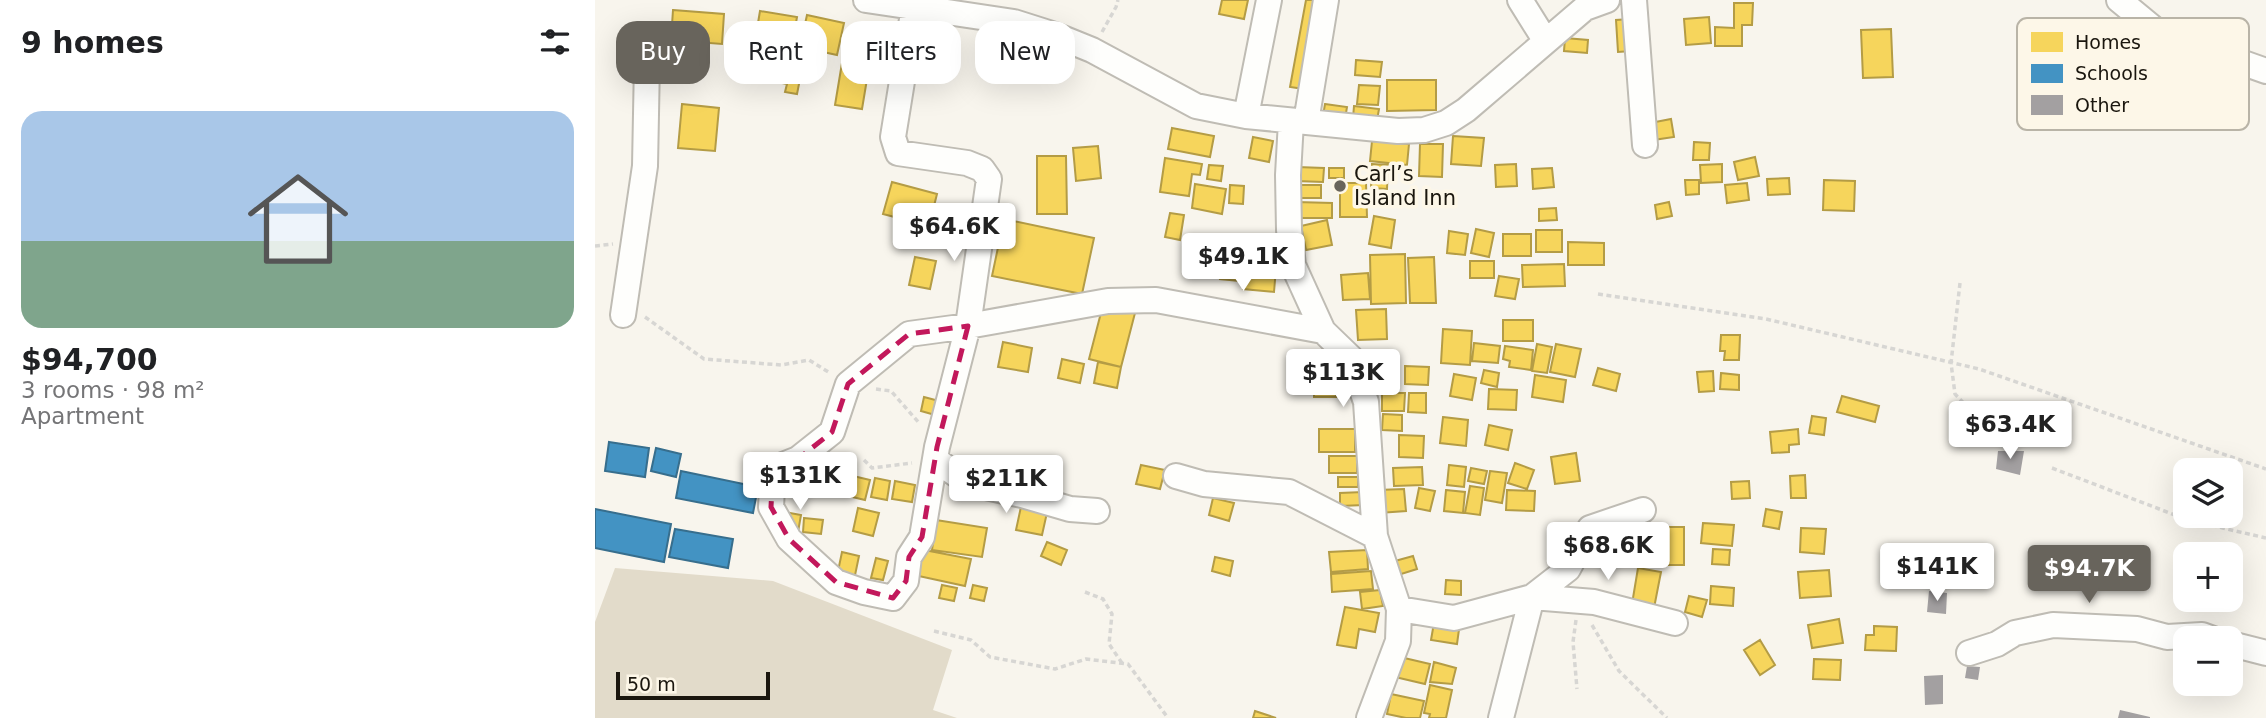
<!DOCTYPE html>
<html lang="en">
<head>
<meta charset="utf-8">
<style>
  body { margin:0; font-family:"DejaVu Sans",sans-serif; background:#f6f6f6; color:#202124; height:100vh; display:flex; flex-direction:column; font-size:26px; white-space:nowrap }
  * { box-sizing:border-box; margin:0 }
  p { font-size:23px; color:#757577 }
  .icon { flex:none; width:38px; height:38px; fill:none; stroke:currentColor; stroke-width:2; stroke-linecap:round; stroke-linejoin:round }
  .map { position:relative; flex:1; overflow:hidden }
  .side { display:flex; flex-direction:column; background:#fff; width:595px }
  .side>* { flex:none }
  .guide { position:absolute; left:21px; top:21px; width:665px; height:63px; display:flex; gap:14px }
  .fabs { position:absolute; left:1578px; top:458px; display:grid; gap:14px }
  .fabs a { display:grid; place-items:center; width:70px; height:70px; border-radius:14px; background:#fff; box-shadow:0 7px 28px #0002; font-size:35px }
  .scale { position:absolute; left:21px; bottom:18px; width:154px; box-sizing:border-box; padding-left:7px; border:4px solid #1a160e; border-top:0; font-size:19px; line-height:24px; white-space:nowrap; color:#1a160e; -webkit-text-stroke:5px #fdf7e8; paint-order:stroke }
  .price { position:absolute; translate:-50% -60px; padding:0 16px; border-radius:7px; background:#fff; color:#222; font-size:23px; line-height:46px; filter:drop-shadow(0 2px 4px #0008) }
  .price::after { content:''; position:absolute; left:50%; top:42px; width:21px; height:16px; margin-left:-10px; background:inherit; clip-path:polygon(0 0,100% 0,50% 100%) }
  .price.selected { background:#68645c; color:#fff }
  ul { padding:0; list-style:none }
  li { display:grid; align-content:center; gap:14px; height:371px; padding:0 21px }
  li+li { border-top:2px solid #e0e0e0 }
  li span { display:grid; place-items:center; height:217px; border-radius:21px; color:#555 }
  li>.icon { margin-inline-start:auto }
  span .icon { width:126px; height:126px; fill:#fffc; stroke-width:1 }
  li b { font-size:30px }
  h2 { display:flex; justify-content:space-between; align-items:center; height:84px; padding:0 21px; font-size:30px }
  .pill { padding:0 24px; border-radius:21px; background:#fff; box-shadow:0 7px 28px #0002; font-size:24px; line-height:63px }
  .pill.selected { background:#68645c; color:#fff }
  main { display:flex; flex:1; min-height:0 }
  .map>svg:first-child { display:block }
  .green { fill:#e2dbca }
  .homes { fill:#f6d55c; stroke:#b49c45; stroke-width:2 }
  .schools { fill:#4393c3; stroke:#376e8d; stroke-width:2 }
  .building { fill:#a3a0a1 }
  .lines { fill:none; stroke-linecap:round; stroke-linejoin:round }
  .minor-casing { stroke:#bfbcb4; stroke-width:28 }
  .path { stroke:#d7d6d3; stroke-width:3.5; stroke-dasharray:5 3.5; stroke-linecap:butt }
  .minor { stroke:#fefefc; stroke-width:24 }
  .marked { fill:none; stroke:#c2185b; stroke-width:5; stroke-dasharray:14 9; stroke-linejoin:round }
  .poi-dot { fill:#68645c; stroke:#fdf7e8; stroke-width:2.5 }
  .labels { text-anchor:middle; stroke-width:7; stroke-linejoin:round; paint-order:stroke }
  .poi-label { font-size:21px; fill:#1a160e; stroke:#fdf7e8; text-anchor:start }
  .key { fill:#fdf7e8; stroke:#b9b4a7; stroke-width:2 }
  .key-label { font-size:19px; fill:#1a160e }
</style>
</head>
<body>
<main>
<section class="side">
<h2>9 homes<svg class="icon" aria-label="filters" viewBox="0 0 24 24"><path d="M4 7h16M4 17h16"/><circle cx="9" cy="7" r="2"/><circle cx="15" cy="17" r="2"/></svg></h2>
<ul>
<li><span style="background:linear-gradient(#a9c7e8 60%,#7fa58c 0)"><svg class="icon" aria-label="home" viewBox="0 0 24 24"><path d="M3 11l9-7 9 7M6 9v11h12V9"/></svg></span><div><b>$94,700</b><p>3 rooms · 98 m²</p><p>Apartment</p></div></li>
</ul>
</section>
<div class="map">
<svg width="1671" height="718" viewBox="0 0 1671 718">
  <rect width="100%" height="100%" fill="#f8f5ed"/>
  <path class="green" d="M 20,568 L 178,581 L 357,650 L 338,710 L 362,718 L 0,718 L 0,622 Z"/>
  <path class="homes" d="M 627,0 L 653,0 L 649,19 L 624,14 Z
    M 711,0 L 724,0 L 709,89 L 695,87 Z
    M 1139,3 L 1158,3 L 1157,25 L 1147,25 L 1147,46 L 1120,46 L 1120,27 L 1139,28 Z
    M 78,10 L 129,14 L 127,44 L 76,40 Z
    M 165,11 L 202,17 L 197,46 L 160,41 Z
    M 212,15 L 249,23 L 242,55 L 205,47 Z
    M 1114,17 L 1116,43 L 1091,45 L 1089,19 Z
    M 1035,19 L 1036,51 L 1023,52 L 1021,20 Z
    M 1296,29 L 1298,77 L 1268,78 L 1266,30 Z
    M 252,33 L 279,37 L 267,109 L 240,105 Z
    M 970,38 L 993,40 L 992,53 L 969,51 Z
    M 93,45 L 111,47 L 109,72 L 91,70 Z
    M 761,60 L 787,62 L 785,77 L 760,75 Z
    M 186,64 L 207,69 L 202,94 L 190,92 L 192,84 L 182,82 Z
    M 792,80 L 841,80 L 841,110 L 792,111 Z
    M 764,85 L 785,86 L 783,105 L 762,104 Z
    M 87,104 L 124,108 L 120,151 L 83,148 Z
    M 730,104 L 752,107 L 750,119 L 728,116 Z
    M 759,106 L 784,109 L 782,120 L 758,118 Z
    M 1076,119 L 1079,137 L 1058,140 L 1055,123 Z
    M 577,128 L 619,136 L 615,157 L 573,149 Z
    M 858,136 L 889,138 L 886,166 L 856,164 Z
    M 658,137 L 678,141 L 674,162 L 654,158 Z
    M 777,141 L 814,144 L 812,165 L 775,161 Z
    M 1099,142 L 1115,143 L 1114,160 L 1098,160 Z
    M 825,144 L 848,144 L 847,177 L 824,176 Z
    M 503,146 L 506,178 L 481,181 L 478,148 Z
    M 442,156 L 471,156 L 472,214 L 442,214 Z
    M 1160,157 L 1164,176 L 1143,180 L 1139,162 Z
    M 570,158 L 607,164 L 605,175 L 597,174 L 594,196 L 565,192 Z
    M 777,164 L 793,165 L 792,189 L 776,188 Z
    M 921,164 L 922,186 L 901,187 L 900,165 Z
    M 1127,164 L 1127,182 L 1106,183 L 1105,165 Z
    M 614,165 L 628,166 L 626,181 L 612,179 Z
    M 702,167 L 729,168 L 728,182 L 701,181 Z
    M 734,168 L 749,168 L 749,178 L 734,178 Z
    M 957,168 L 959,187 L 938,189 L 937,169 Z
    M 1194,178 L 1195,194 L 1173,195 L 1172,179 Z
    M 1090,180 L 1104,180 L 1104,194 L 1091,195 Z
    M 1229,180 L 1260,181 L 1259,211 L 1228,210 Z
    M 297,182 L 342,194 L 334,226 L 288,214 Z
    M 745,183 L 771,183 L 772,217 L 745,217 Z
    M 1152,183 L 1154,200 L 1132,203 L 1130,185 Z
    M 600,184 L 631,189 L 627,214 L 597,208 Z
    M 635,185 L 649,186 L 648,204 L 634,203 Z
    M 701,185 L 726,185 L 726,198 L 700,198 Z
    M 701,202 L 737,203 L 737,218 L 701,218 Z
    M 1074,202 L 1077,216 L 1062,219 L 1060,205 Z
    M 961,208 L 962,220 L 944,221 L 944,209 Z
    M 575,213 L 589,215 L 585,240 L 570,237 Z
    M 779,216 L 800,220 L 796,248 L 774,244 Z
    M 409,219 L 499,238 L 487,294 L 397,276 Z
    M 732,220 L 737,245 L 711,250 L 706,226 Z
    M 881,229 L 899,233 L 894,257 L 876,253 Z
    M 941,230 L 967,230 L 967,252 L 941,252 Z
    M 854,231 L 873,234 L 870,255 L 852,253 Z
    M 908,234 L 936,234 L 936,256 L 908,256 Z
    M 973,242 L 1009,243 L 1009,265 L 973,265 Z
    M 810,254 L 811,303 L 776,304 L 775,255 Z
    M 320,257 L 341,261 L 335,289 L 314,285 Z
    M 839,257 L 841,303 L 815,303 L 813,258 Z
    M 627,259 L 646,261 L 644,281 L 625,279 Z
    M 875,261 L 899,261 L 899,278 L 875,278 Z
    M 969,264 L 970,286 L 928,287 L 927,265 Z
    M 650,265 L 681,268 L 679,292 L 648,289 Z
    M 773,273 L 775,299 L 748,300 L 746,275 Z
    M 904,276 L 924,279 L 920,299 L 900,296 Z
    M 508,305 L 540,313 L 526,367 L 494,359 Z
    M 791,309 L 792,339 L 763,340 L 761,310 Z
    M 908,320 L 938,320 L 938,341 L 908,341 Z
    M 848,329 L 877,331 L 875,365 L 846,363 Z
    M 1126,335 L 1145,335 L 1144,360 L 1129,360 L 1130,351 L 1125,351 Z
    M 408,342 L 437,348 L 433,372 L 403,367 Z
    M 879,343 L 905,346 L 903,363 L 877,361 Z
    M 942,344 L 957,347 L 952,373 L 937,371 Z
    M 961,344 L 986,349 L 980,377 L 955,372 Z
    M 910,346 L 938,350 L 936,370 L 914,367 L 915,361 L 908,359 Z
    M 730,352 L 731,364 L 705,367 L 703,355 Z
    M 467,359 L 489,364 L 485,383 L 463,378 Z
    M 503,362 L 526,367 L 522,388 L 499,383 Z
    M 782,366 L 803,368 L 800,389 L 780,386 Z
    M 810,366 L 834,367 L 833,385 L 810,384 Z
    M 1003,368 L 1025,374 L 1021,391 L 998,385 Z
    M 889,370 L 904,373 L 902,387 L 886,383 Z
    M 1118,371 L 1119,391 L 1104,392 L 1102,372 Z
    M 1126,373 L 1144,375 L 1144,390 L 1125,389 Z
    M 859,374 L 881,378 L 877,400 L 855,396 Z
    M 940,375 L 971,380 L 968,402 L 937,397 Z
    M 719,378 L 741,378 L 741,397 L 719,397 Z
    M 894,389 L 922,390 L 921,410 L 893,409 Z
    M 787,393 L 810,393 L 809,411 L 787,411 Z
    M 814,393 L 831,393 L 831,413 L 813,412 Z
    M 1247,396 L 1284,406 L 1280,422 L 1242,412 Z
    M 329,397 L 344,401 L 340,415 L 326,411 Z
    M 788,414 L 807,415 L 807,431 L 787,430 Z
    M 1217,416 L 1231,418 L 1229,435 L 1214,433 Z
    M 848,417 L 873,420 L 871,446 L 845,443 Z
    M 894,425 L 917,430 L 913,450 L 890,445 Z
    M 724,429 L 760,429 L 760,452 L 724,452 Z
    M 1203,429 L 1204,444 L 1194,445 L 1194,452 L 1177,453 L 1175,432 Z
    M 804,435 L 829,436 L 828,458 L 804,457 Z
    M 981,453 L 985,481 L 960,484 L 956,457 Z
    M 734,456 L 762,456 L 762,473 L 734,473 Z
    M 920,463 L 939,470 L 932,489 L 913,483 Z
    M 546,465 L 570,470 L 565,489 L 541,484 Z
    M 854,465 L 871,467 L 869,487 L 852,485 Z
    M 827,467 L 828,485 L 799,486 L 798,468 Z
    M 876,468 L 892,471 L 889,484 L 873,481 Z
    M 895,471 L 912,473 L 907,503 L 890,500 Z
    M 254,475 L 275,480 L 270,500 L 249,495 Z
    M 1210,475 L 1211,498 L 1196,498 L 1195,476 Z
    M 743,477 L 763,477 L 763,487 L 743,487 Z
    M 280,478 L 295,481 L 292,500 L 276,497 Z
    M 300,481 L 320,485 L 317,502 L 297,499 Z
    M 1154,481 L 1155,498 L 1137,499 L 1136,482 Z
    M 875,486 L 889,488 L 885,515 L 870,513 Z
    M 824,488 L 840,491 L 835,511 L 820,508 Z
    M 809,489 L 811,511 L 784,513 L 783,490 Z
    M 851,490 L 870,492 L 868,513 L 849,511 Z
    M 912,490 L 940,491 L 939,511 L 911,510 Z
    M 768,492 L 769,505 L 745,506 L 745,493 Z
    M 618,498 L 639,503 L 634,521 L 614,515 Z
    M 427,502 L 453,508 L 447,535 L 421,530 Z
    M 263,508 L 284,513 L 278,536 L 258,531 Z
    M 1171,509 L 1187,512 L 1184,529 L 1168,526 Z
    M 195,513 L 206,515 L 203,532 L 192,530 Z
    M 209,518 L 228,520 L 226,534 L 208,532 Z
    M 341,520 L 392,528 L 387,557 L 337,550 Z
    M 1108,523 L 1139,525 L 1137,546 L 1106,543 Z
    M 1060,527 L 1089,527 L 1089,565 L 1060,565 Z
    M 1206,528 L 1231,529 L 1229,554 L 1205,552 Z
    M 452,542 L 472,550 L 466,565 L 446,556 Z
    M 324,549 L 376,559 L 370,586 L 319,575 Z
    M 1118,549 L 1135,550 L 1134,565 L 1117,564 Z
    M 772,550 L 773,569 L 736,572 L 734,552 Z
    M 247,552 L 264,556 L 259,580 L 242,576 Z
    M 818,556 L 822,569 L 803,575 L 800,561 Z
    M 620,557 L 638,561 L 635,576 L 617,571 Z
    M 281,558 L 293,561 L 288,580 L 276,578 Z
    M 1043,568 L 1066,572 L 1059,608 L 1037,604 Z
    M 1234,570 L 1236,596 L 1205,598 L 1203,572 Z
    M 776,571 L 778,589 L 737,592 L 736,574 Z
    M 851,580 L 866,581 L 866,595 L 850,594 Z
    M 347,585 L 362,588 L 359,601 L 344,598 Z
    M 378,585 L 392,588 L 389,601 L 375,598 Z
    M 1116,586 L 1139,588 L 1138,606 L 1115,604 Z
    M 785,590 L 788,606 L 767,609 L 765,592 Z
    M 1094,596 L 1112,600 L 1107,617 L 1090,612 Z
    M 750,607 L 784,613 L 780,632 L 764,629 L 761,648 L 742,645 Z
    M 840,617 L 865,622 L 862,644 L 836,640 Z
    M 1244,619 L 1248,643 L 1217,648 L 1213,625 Z
    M 1279,626 L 1302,627 L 1301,651 L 1270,650 L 1271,635 L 1279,635 Z
    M 1165,640 L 1180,665 L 1165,675 L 1149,650 Z
    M 805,657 L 835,664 L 830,684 L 800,677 Z
    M 1219,659 L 1246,660 L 1245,680 L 1218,679 Z
    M 839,662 L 861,668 L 857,684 L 835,682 Z
    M 835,685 L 857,690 L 851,718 L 834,718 L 835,714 L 829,713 Z
    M 796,694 L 829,701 L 825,718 L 811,718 L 792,714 Z
    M 660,711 L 681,718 L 658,718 Z"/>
  <path class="schools" d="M 14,442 L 54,448 L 50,477 L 10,471 Z
    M 61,448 L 86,454 L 81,477 L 56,471 Z
    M 86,471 L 163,487 L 158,513 L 81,498 Z
    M 0,509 L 76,524 L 69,562 L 0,548 Z
    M 80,529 L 138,539 L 133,568 L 74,557 Z"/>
  <path class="building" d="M 1403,451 L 1429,451 L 1425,475 L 1401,469 Z
    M 1334,591 L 1352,593 L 1351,614 L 1332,612 Z
    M 1372,666 L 1385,667 L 1383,680 L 1370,678 Z
    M 1348,675 L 1348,704 L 1330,705 L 1329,676 Z
    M 1525,710 L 1555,717 L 1555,718 L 1523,718 Z"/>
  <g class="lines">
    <defs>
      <path id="minor" d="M 271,0 L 419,22 L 460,35 L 497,50 L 601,106 L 651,116 L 803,131 L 829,130 L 851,123 L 871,110 L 990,8 L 1012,0
        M 925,0 L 950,40
        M 1039,0 L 1050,145
        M 1524,0 L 1564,33 L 1671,71
        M 319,7 L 298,137 L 303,153 L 372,163 L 387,169 L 394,179 L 373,326 L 342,447 L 327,537 L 314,557 L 311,581 L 298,598 L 269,592 L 241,582 L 194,539 L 176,507 L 178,469 L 203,459 L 237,432 L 253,384 L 314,334 L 373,326 L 513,301 L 561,300 L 728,331
        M 651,116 L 674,0
        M 696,121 L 693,175 L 694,230 L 698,265 L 728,331 L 756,358 L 771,402 L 780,536 L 804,609 L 803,641 L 774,718
        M 711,122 L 731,0
        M 28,315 L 50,166 L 52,62
        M 341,460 L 373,483 L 427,495 L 475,509 L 502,511
        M 581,476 L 609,484 L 694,492 L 780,536
        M 804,609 L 859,618 L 937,597 L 973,569 L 995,528 L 1048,510
        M 1636,644 L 1671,653
        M 1374,653 L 1402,644 L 1420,633 L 1458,625 L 1542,629 L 1572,637 L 1607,635 L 1618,639
        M 906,718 L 937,597 L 999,602 L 1080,623"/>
    </defs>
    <use href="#minor" class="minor-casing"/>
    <path class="path" d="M 507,32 L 521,7 L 523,0
      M 0,246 L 18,244
      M 1365,283 L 1356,363 L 1360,394 L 1402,438
      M 1003,294 L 1171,319 L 1384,369 L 1671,469
      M 50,317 L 109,359 L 186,365 L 214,360 L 235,373
      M 281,389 L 296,391 L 325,424
      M 269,460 L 277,468 L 317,463
      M 1457,468 L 1593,520 L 1671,538
      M 490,592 L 508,599 L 517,614 L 514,644 L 527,663
      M 981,620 L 978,642 L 982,689
      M 997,625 L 1024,671 L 1072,718
      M 339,631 L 376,640 L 395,657 L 460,669 L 491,659 L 533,664 L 573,718"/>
    <use href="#minor" class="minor"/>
  </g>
  <path class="marked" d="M 373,326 L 342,447 L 327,537 L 314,557 L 311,581 L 298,598 L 241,582 L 194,539 L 176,507 L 178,469 L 203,459 L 237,432 L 253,384 L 314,334 Z"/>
  <circle class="poi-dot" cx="745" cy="186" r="7"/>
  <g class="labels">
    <g class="poi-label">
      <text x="759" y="181">Carl’s<tspan x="759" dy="24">Island Inn</tspan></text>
    </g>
  </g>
  <rect x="1422" y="18" width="232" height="112" rx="10" class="key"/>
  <rect x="1436" y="32" width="32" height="20" fill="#f6d55c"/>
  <rect x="1436" y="64" width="32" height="19" fill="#4393c3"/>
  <rect x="1436" y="95" width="32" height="20" fill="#a3a0a1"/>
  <g class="key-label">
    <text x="1480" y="49">Homes</text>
    <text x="1480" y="80">Schools</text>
    <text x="1480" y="112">Other</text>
  </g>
</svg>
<div class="fabs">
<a><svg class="icon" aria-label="layers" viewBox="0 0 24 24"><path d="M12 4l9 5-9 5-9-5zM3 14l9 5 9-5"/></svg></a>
<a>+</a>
<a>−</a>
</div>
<div class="scale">50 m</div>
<b class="price" style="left:359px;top:263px">$64.6K</b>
<b class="price" style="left:648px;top:293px">$49.1K</b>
<b class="price" style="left:748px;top:409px">$113K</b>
<b class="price" style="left:1415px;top:461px">$63.4K</b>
<b class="price" style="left:205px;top:512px">$131K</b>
<b class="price" style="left:411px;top:515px">$211K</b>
<b class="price" style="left:1013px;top:582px">$68.6K</b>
<b class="price" style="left:1342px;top:603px">$141K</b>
<b class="price selected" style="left:1494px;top:605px">$94.7K</b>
<div class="guide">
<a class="pill selected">Buy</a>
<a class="pill">Rent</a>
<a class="pill">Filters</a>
<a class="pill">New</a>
</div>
</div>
</main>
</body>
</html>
